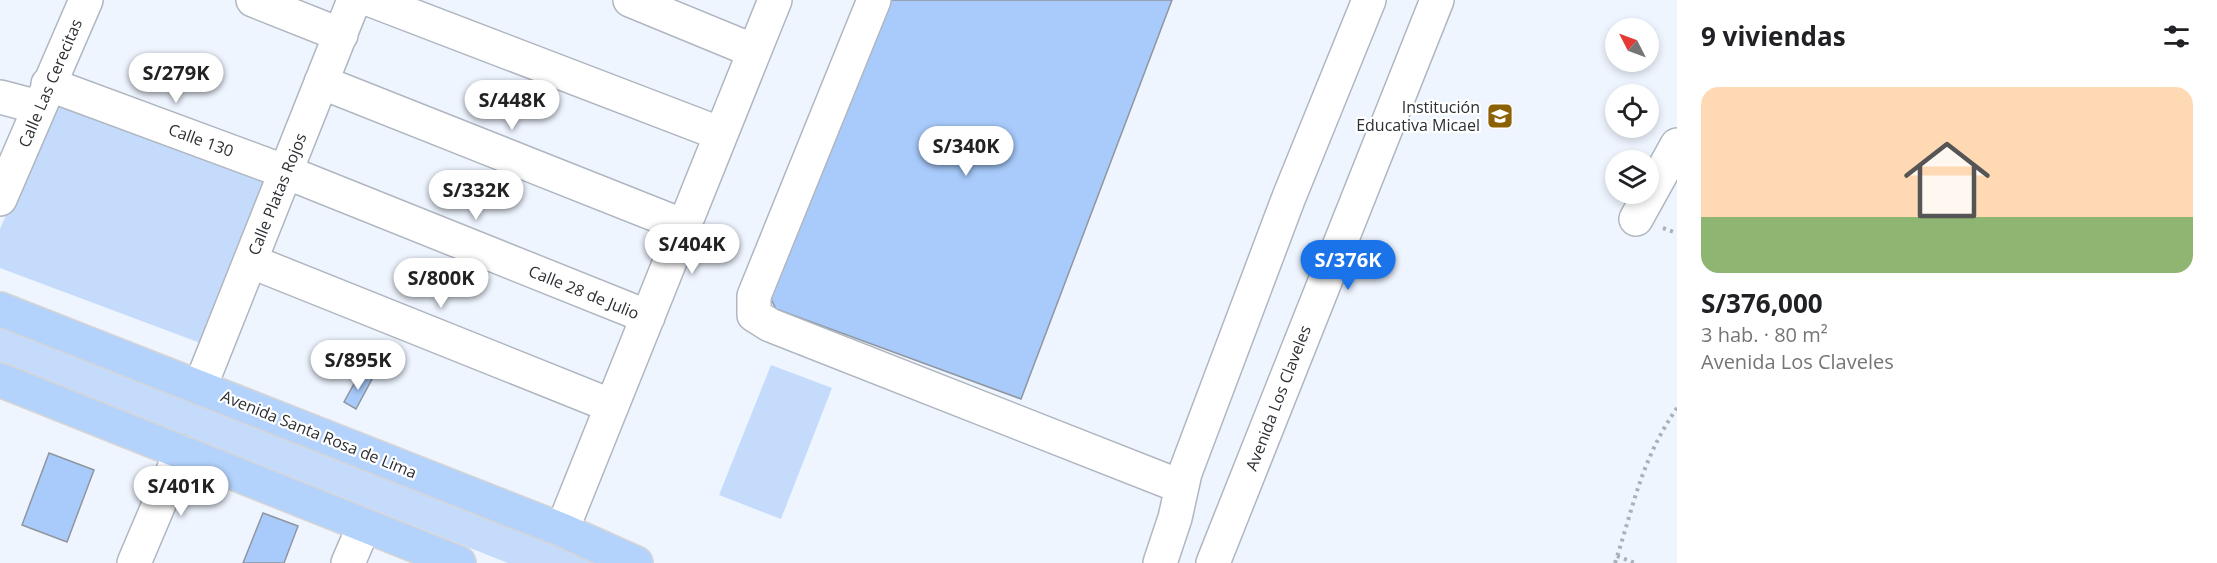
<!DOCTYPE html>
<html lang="es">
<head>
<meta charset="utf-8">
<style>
  body { margin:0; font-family:"Open Sans",sans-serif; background:#f2f2f2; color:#202124; height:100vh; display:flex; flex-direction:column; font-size:22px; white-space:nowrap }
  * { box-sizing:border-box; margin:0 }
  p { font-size:20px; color:#757577 }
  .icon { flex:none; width:33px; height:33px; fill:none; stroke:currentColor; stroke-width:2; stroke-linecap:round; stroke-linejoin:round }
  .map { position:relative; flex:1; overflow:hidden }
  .panel { display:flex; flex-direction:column; background:#fff; width:540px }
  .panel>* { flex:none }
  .needle { width:39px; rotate:312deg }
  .tools { position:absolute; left:1605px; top:18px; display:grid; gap:12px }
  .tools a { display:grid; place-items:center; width:54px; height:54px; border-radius:50%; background:#fff; box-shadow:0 3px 9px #0003; font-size:30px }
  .price { position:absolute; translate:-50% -51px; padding:0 14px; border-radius:21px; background:#fff; color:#222; font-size:20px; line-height:39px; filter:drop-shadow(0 2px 3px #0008) }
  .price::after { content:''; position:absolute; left:50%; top:36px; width:18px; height:14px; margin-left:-9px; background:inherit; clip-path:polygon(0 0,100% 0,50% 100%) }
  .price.selected { background:#1a73e8; color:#fff }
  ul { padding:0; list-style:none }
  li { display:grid; align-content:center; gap:12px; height:318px; padding:0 24px }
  li span { display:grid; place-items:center; height:186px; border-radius:18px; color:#555 }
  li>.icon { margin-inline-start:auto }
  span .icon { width:108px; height:108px; fill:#fffc; stroke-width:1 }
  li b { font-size:26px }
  h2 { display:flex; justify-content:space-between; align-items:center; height:72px; padding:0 24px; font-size:26px }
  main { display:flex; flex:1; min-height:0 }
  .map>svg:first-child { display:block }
  .green { fill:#c4dbfb }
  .building { fill:#a8cbfc; stroke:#90969f; stroke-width:1.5 }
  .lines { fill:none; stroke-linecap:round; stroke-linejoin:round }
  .minor-casing { stroke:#b0b7c0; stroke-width:36 }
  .major-casing { stroke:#d5d5d6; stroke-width:36 }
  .path { stroke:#aab0b8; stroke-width:4; stroke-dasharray:3 4.5; stroke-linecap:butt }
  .minor { stroke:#fff; stroke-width:33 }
  .major { stroke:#b3d2fc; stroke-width:33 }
  .labels { text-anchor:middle; stroke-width:4.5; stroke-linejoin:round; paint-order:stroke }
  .street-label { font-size:16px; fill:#2c2f33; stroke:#fff }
  .poi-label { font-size:16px; fill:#2c2f33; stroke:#fff; text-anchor:end }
</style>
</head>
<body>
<main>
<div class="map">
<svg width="1677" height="563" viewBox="0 0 1677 563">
  <rect width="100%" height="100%" fill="#eef5ff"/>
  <path class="green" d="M 57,95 L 265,183 L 203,344 L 0,268 L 0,229 Z
    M 0,322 L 602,563 L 508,563 L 0,362 Z
    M 771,365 L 832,388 L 781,519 L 719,495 Z"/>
  <path class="building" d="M 883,0 L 1172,0 L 1021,399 L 776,309 L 769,295 Z
    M 360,373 L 372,379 L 356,409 L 344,402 Z
    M 49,453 L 94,470 L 67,542 L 22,525 Z
    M 263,513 L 298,526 L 284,563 L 243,563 Z"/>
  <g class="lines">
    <defs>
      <path id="minor" d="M 253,0 L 341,35
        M 371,0 L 721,134
        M 630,0 L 754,51
        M 874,0 L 754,296 L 754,315 L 770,325 L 1182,487
        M 321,82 L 684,226
        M 48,84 L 286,172 L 648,317
        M 0,97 L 38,107
        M 0,199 L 86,0
        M 1636,219 L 1677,145
        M 250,261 L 612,406
        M 200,387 L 354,0
        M 562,530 L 775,0
        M 134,563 L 181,452
        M 348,563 L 364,526
        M 1160,563 L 1175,518 L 1185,473 L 1289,197 L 1369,0
        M 1213,563 L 1437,0"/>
      <path id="major" d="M 0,309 L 562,530 L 636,563
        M 0,380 L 459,563"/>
    </defs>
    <use href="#minor" class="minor-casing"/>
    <use href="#major" class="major-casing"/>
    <path class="path" d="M 1663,228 L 1677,233
      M 1617,556 L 1635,563
      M 1615,563 C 1634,505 1641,460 1677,408"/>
    <use href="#minor" class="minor"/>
    <use href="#major" class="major"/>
  </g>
  <defs>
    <symbol id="school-square" viewBox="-11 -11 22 22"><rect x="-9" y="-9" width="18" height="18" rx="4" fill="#8c6004" stroke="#fff"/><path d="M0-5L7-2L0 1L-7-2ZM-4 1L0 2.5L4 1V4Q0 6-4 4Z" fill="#fff"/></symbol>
  </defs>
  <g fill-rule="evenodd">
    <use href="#school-square" x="1485" y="101" width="30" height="30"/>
  </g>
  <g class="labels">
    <g class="street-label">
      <text transform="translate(50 83) rotate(-67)" y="6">Calle Las Cerecitas</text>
      <text transform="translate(201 140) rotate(20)" y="6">Calle 130</text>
      <text transform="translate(277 194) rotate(-68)" y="6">Calle Platas Rojos</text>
      <text transform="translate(584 292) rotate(22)" y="6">Calle 28 de Julio</text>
      <text transform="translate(1278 398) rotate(-69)" y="6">Avenida Los Claveles</text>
      <text transform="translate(319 434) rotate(22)" y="6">Avenida Santa Rosa de Lima</text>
    </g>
    <g class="poi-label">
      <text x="1480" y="113">Institución<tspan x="1480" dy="18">Educativa Micael</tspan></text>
    </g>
  </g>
</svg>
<div class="tools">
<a><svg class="needle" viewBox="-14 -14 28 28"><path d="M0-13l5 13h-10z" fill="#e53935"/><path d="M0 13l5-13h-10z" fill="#757577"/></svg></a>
<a><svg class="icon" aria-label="locate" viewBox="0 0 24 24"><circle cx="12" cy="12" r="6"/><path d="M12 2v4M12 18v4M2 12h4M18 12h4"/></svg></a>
<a><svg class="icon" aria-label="layers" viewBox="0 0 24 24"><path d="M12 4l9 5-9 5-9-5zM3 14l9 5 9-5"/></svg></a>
</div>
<b class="price" style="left:176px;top:104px">S/279K</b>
<b class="price" style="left:512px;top:131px">S/448K</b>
<b class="price" style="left:966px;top:177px">S/340K</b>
<b class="price" style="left:476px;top:221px">S/332K</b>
<b class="price" style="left:692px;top:275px">S/404K</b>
<b class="price selected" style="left:1348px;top:291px">S/376K</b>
<b class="price" style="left:441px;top:309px">S/800K</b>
<b class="price" style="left:358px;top:391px">S/895K</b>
<b class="price" style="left:181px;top:517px">S/401K</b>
</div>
<section class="panel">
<h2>9 viviendas<svg class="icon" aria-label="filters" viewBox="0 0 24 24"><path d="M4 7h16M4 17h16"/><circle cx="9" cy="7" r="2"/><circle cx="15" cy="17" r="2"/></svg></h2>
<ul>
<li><span style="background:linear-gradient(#ffd9b3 70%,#8fb573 0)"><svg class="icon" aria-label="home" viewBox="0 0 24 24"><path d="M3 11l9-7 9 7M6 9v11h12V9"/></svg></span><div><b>S/376,000</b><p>3 hab. · 80 m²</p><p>Avenida Los Claveles</p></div></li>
</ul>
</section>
</main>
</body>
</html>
